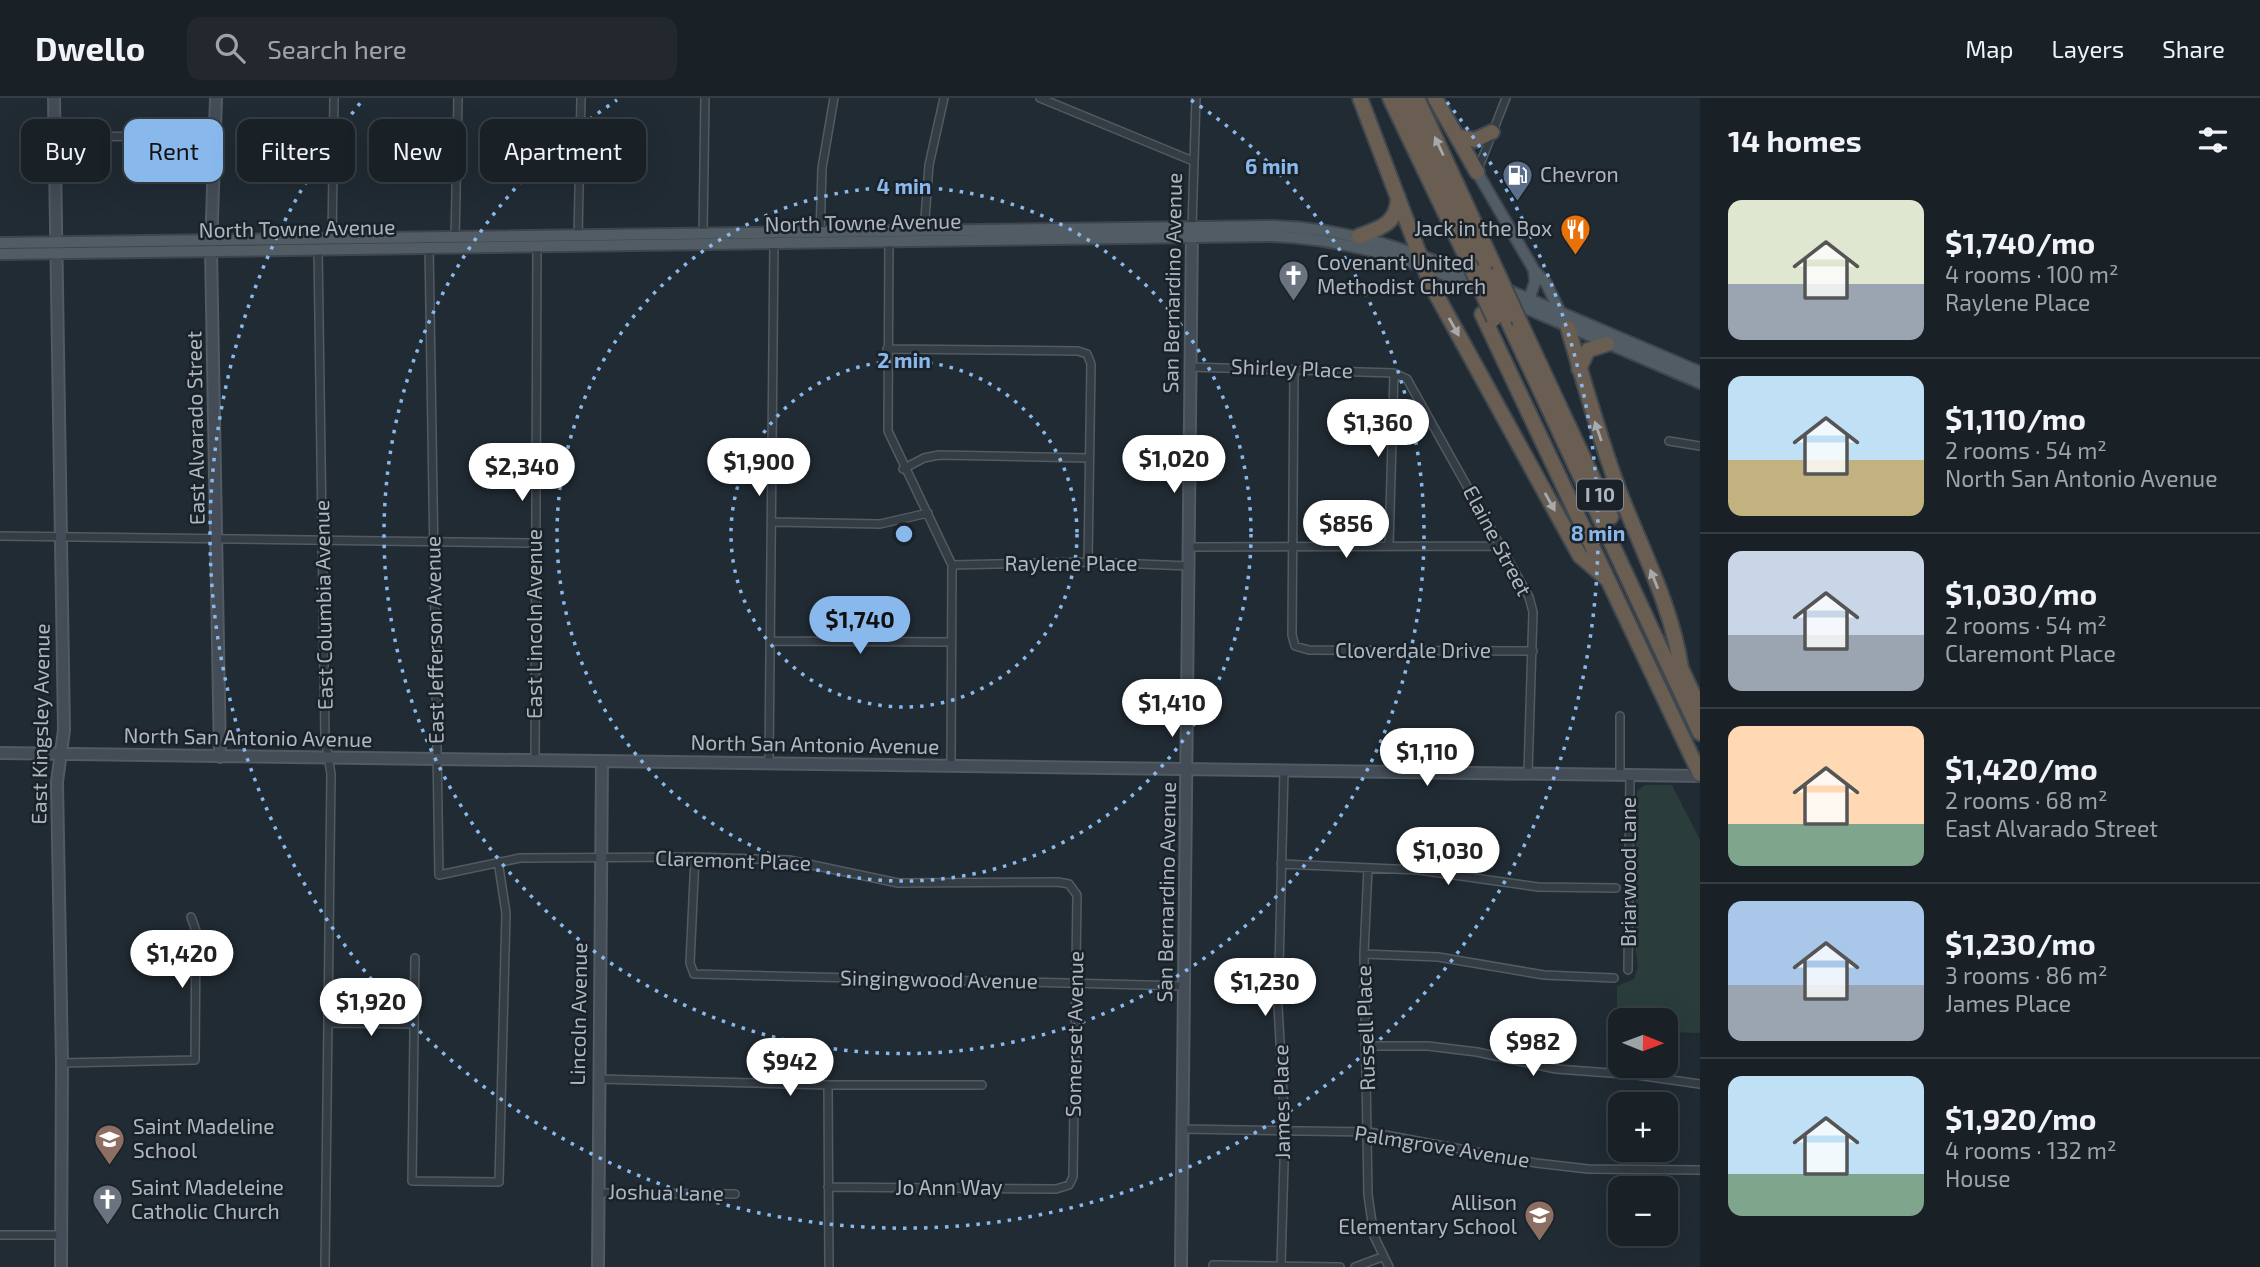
<!DOCTYPE html>
<html lang="en">
<head>
<meta charset="utf-8">
<style>
  body { margin:0; font-family:"Exo 2",sans-serif; background:#22282e; color:#f1f3f6; height:100vh; display:flex; flex-direction:column; font-size:26px; white-space:nowrap }
  * { box-sizing:border-box; margin:0 }
  p { font-size:23px; color:#9fa3a7 }
  .icon { flex:none; width:38px; height:38px; fill:none; stroke:currentColor; stroke-width:2; stroke-linecap:round; stroke-linejoin:round }
  .map { position:relative; flex:1; overflow:hidden }
  .details { display:flex; flex-direction:column; background:#192026; width:560px }
  .details>* { flex:none }
  .banner { position:absolute; left:21px; top:21px; width:665px; height:63px; display:flex; gap:14px }
  .needle { width:46px; rotate:91deg }
  .fabs { position:absolute; left:1608px; top:910px; display:grid; gap:14px }
  .fabs a { display:grid; place-items:center; width:70px; height:70px; border-radius:14px; background:#192026; box-shadow:0 7px 28px #0002,0 0 0 2px #373e43; font-size:35px }
  .price { position:absolute; translate:-50% -60px; padding:0 16px; border-radius:24px; background:#fff; color:#222; font-size:23px; line-height:46px; filter:drop-shadow(0 2px 4px #0008) }
  .price::after { content:''; position:absolute; left:50%; top:42px; width:21px; height:16px; margin-left:-10px; background:inherit; clip-path:polygon(0 0,100% 0,50% 100%) }
  .price.on { background:#89b9ec; color:#111 }
  ul { padding:0; list-style:none }
  li { display:flex; align-items:center; gap:21px; height:175px; padding:0 28px }
  li+li { border-top:2px solid #373e43 }
  li span { display:grid; place-items:center; flex:none; width:196px; height:140px; border-radius:14px; color:#555 }
  li>.icon { margin-inline-start:auto }
  span .icon { width:84px; height:84px; fill:#fffc; stroke-width:1 }
  li b { font-size:30px }
  h2 { display:flex; justify-content:space-between; align-items:center; height:84px; padding:0 28px; font-size:30px }
  .tag { padding:0 24px; border-radius:14px; background:#192026; box-shadow:0 7px 28px #0002,0 0 0 2px #373e43; font-size:24px; line-height:63px }
  .tag.on { background:#89b9ec; color:#111 }
  header { display:flex; align-items:center; gap:42px; box-sizing:border-box; height:98px; padding:0 35px; background:#192026; border-bottom:2px solid #373e43 }
  header strong { font-size:33px }
  nav { display:flex; gap:38px; margin-inline-start:auto; font-size:24px }
  .search { width:490px; height:63px; background:#22282e; display:flex; align-items:center; gap:18px; box-sizing:border-box; padding:0 24px; border-radius:14px; color:#9fa3a7; font-size:26px }
  main { display:flex; flex:1; min-height:0 }
  .map>svg:first-child { display:block }
  .green { fill:#2a3d3b }
  .lines { fill:none; stroke-linecap:round; stroke-linejoin:round }
  .street-casing { stroke:#525a62; stroke-width:10 }
  .secondary-casing { stroke:#525a62; stroke-width:14 }
  .primary-casing { stroke:#3e454e; stroke-width:14 }
  .highway-casing { stroke:#3f474f; stroke-width:18 }
  .street { stroke:#343c44; stroke-width:7 }
  .secondary { stroke:#434c57; stroke-width:10 }
  .primary { stroke:#525c64; stroke-width:10 }
  .highway { stroke:#6a5e52; stroke-width:14 }
  .highway-bridge-casing { stroke:#3f474f; stroke-width:18; stroke-linecap:butt }
  .highway-bridge { stroke:#6a5e52; stroke-width:14 }
  .oneway { fill:#a4aab0 }
  .ring { fill:none; stroke:#89b9ec; stroke-width:3.5; stroke-dasharray:3.5 7 }
  .labels { text-anchor:middle; stroke-width:5; stroke-linejoin:round; paint-order:stroke }
  .shield { fill:#1a2129; stroke:#828a93; stroke-width:2 }
  .shield-label { font-size:19px; font-weight:bold; fill:#aeb7c1 }
  .poi-label { font-size:21px; fill:#aeb7c1; stroke:#1a2129; text-anchor:start }
  .street-label { font-size:21px; fill:#aeb7c1; stroke:#1a2129 }
  .centre { fill:#89b9ec; stroke:#1a2129; stroke-width:3.5 }
  .ring-label { font-size:21px; text-anchor:middle; font-weight:bold; fill:#89b9ec; stroke:#1a2129; stroke-width:5; stroke-linejoin:round; paint-order:stroke }
</style>
</head>
<body>
<header>
<strong>Dwello</strong>
<div class="search"><svg class="icon" aria-label="search" viewBox="0 0 24 24"><circle cx="10" cy="10" r="6"/><path d="M15 15l6 6"/></svg>Search here</div>
<nav><a>Map</a><a>Layers</a><a>Share</a></nav>
</header>
<main>
<div class="map">
<svg width="1700" height="1169" viewBox="0 0 1700 1169">
  <rect width="100%" height="100%" fill="#212b33"/>
  <path class="green" d="M 1645,687 L 1672,687 L 1700,742 L 1700,935 L 1666,934 L 1666,922 L 1620,922 L 1620,934 L 1617,934 L 1617,888 L 1634,881 L 1638,869 L 1635,847 L 1636,711 L 1637,693 Z"/>
  <g class="lines">
    <defs>
      <path id="street" d="M 1040,0 L 1193,63
        M 54,40 L 215,36
        M 1477,74 L 1506,0
        M 1192,129 L 1196,0
        M 924,134 L 929,67 L 944,0
        M 703,136 L 705,0
        M 820,138 L 822,70 L 834,0
        M 578,139 L 581,0
        M 889,142 L 888,333 L 952,467 L 951,667
        M 332,143 L 334,0
        M 455,143 L 458,0
        M 429,146 L 439,777 L 520,760 L 695,759 L 789,762 L 898,785 L 1058,784 L 1069,786 L 1077,797 L 1073,1079 L 1069,1087 L 1056,1091 L 828,1089
        M 318,150 L 325,639 L 331,676 L 325,1169
        M 887,251 L 1078,253 L 1087,256 L 1091,266 L 1088,464
        M 1190,269 L 1394,275 L 1407,281 L 1529,499 L 1533,514 L 1528,675
        M 1294,271 L 1292,537 L 1295,548 L 1309,552 L 1533,553
        M 1669,343 L 1700,348
        M 903,371 L 924,360 L 939,357 L 1088,360
        M 773,424 L 880,426 L 928,415
        M 0,438 L 535,445
        M 1389,448 L 1394,275
        M 1190,449 L 1501,448
        M 952,467 L 1088,464 L 1190,468
        M 771,543 L 950,544
        M 535,663 L 537,146
        M 769,665 L 774,143
        M 1620,677 L 1620,618
        M 695,759 L 690,865 L 694,876 L 1185,888
        M 1281,766 L 1418,772 L 1538,789 L 1616,790
        M 1368,770 L 1364,856 L 1368,1097 L 1374,1138 L 1389,1169
        M 1364,856 L 1438,859 L 1544,877 L 1614,880
        M 415,860 L 412,1083 L 499,1084 L 506,815 L 498,763
        M 1628,872 L 1630,677
        M 328,925 L 414,926
        M 1367,948 L 1428,948 L 1477,954 L 1556,971 L 1637,977 L 1700,986
        M 62,965 L 195,962 L 196,833 L 191,819
        M 598,981 L 828,987 L 982,987
        M 828,987 L 829,1169
        M 1183,1031 L 1369,1034 L 1536,1065 L 1588,1071 L 1700,1072
        M 597,1095 L 735,1096
        M 0,1137 L 61,1137
        M 1213,1167 L 1340,1169
        M 1281,1167 L 1285,1031 L 1278,908 L 1284,673
        M 1355,1169 L 1382,1159"/>
      <path id="secondary" d="M 54,0 L 64,632 L 57,684 L 62,965 L 61,1169
        M 216,0 L 211,151 L 220,659
        M 0,655 L 1700,678
        M 598,1169 L 602,664
        M 1181,1169 L 1192,132"/>
      <path id="primary" d="M 1477,74 L 1534,172 L 1546,185 L 1562,218
        M 0,145 L 1273,128 C 1346,130 1411,152 1479,180
        M 0,156 L 1272,138 C 1350,141 1412,163 1483,192
        M 1503,190 L 1700,274
        M 1529,201 L 1535,184 L 1534,172
        M 1507,202 L 1700,285"/>
      <path id="highway" d="M 1360,0 L 1431,187 L 1580,458 L 1608,482
        M 1390,0 L 1469,165
        M 1403,0 L 1484,172
        M 1417,0 L 1498,176
        M 1435,0 L 1477,74
        M 1457,38 L 1475,42 L 1492,34
        M 1359,138 C 1381,130 1398,125 1398,99
        M 1482,216 L 1700,676
        M 1506,219 L 1700,635
        M 1520,224 L 1611,419
        M 1568,230 C 1585,287 1600,343 1621,398 C 1643,454 1672,510 1681,570
        M 1579,271 L 1588,252 L 1607,246
        M 1680,568 L 1700,611"/>
    </defs>
    <use href="#street" class="street-casing"/>
    <use href="#secondary" class="secondary-casing"/>
    <use href="#primary" class="primary-casing"/>
    <use href="#highway" class="highway-casing"/>
    <use href="#street" class="street"/>
    <use href="#secondary" class="secondary"/>
    <use href="#primary" class="primary"/>
    <use href="#highway" class="highway"/>
    <defs>
      <path id="highway-bridge" d="M 1469,165 L 1494,221
        M 1484,172 L 1506,219
        M 1498,176 L 1520,224"/>
    </defs>
    <use href="#highway-bridge" class="highway-bridge-casing"/>
    <use href="#highway-bridge" class="highway-bridge"/>
  </g>
  <defs><path id="oneway-solid" d="M-6-.8H1V-3.2L6.5 0L1 3.2V.8H-6Z" transform="scale(1.75)"/></defs>
  <g class="oneway">
    <use href="#oneway-solid" transform="translate(1439 48) rotate(-115)"/>
    <use href="#oneway-solid" transform="translate(1454 229) rotate(61)"/>
    <use href="#oneway-solid" transform="translate(1598 333) rotate(-109)"/>
    <use href="#oneway-solid" transform="translate(1550 404) rotate(61)"/>
    <use href="#oneway-solid" transform="translate(1654 481) rotate(-112)"/>
  </g>
  <g class="ring">
    <circle cx="904" cy="436" r="173"/>
    <circle cx="904" cy="436" r="347"/>
    <path d="M1191 2A520 520 0 1 1 617 2"/>
    <path d="M1447 4A694 694 0 1 1 361 4"/>
  </g>
  <defs>
    <symbol id="fuel-pin" viewBox="-11 -11 22 30"><path d="M0 17L-7.5 6A9.5 9.5 0 1 1 7.5 6Z" fill="#5c6f8a" stroke="#1a2129"/><path d="M-5.5-6h7V0h2V4h1.3V-2.5L3-4.5l.8-.8L6-3V5H2.5V1h-1V6h-7ZM-4.2-4.7v3.2H.2V-4.7Z" fill="#fff"/></symbol>
    <symbol id="restaurant-pin" viewBox="-11 -11 22 30"><path d="M0 17L-7.5 6A9.5 9.5 0 1 1 7.5 6Z" fill="#e8710a" stroke="#1a2129"/><path d="M-5-6h1v4h1v-4h1v4h1v-4h1v5L-1.5 .5V6h-2V.5L-5-1ZM5-6V6H3V1.5H1.5Q1.5-4 5-6Z" fill="#fff"/></symbol>
    <symbol id="church-pin" viewBox="-11 -11 22 30"><path d="M0 17L-7.5 6A9.5 9.5 0 1 1 7.5 6Z" fill="#6b7280" stroke="#1a2129"/><path d="M-1.2-6h2.4v3.5h3.3v2.4h-3.3V6h-2.4V-.1h-3.3v-2.4h3.3Z" fill="#fff"/></symbol>
    <symbol id="school-pin" viewBox="-11 -11 22 30"><path d="M0 17L-7.5 6A9.5 9.5 0 1 1 7.5 6Z" fill="#8d6e63" stroke="#1a2129"/><path d="M0-5L7-2L0 1L-7-2ZM-4 1L0 2.5L4 1V4Q0 6-4 4Z" fill="#fff"/></symbol>
  </defs>
  <g fill-rule="evenodd">
    <use href="#fuel-pin" x="1500" y="60" width="35" height="47"/>
    <use href="#restaurant-pin" x="1558" y="114" width="35" height="47"/>
    <use href="#church-pin" x="1276" y="160" width="35" height="47"/>
    <use href="#school-pin" x="92" y="1024" width="35" height="47"/>
    <use href="#church-pin" x="90" y="1084" width="35" height="47"/>
    <use href="#school-pin" x="1522" y="1100" width="35" height="47"/>
  </g>
  <g class="labels">
    <rect class="shield" x="1577" y="381.5" width="46" height="31" rx="5"/>
    <g class="shield-label">
      <text x="1600" y="404">I 10</text>
    </g>
    <g class="poi-label">
      <text x="1540" y="84">Chevron</text>
      <text x="1552" y="138" text-anchor="end">Jack in the Box</text>
      <text x="1317" y="172">Covenant United<tspan x="1317" dy="24">Methodist Church</tspan></text>
      <text x="133" y="1036">Saint Madeline<tspan x="133" dy="24">School</tspan></text>
      <text x="131" y="1097">Saint Madeleine<tspan x="131" dy="24">Catholic Church</tspan></text>
      <text x="1517" y="1112" text-anchor="end">Allison<tspan x="1517" dy="24">Elementary School</tspan></text>
    </g>
    <g class="street-label">
      <text transform="translate(863 125) rotate(-1)" y="7">North Towne Avenue</text>
      <text transform="translate(297 131) rotate(-1)" y="7">North Towne Avenue</text>
      <text transform="translate(1173 185) rotate(-89)" y="7">San Bernardino Avenue</text>
      <text transform="translate(1292 271) rotate(2)" y="7">Shirley Place</text>
      <text transform="translate(196 330) rotate(-91)" y="7">East Alvarado Street</text>
      <text transform="translate(1497 443) rotate(62)" y="7">Elaine Street</text>
      <text x="1071" y="473">Raylene Place</text>
      <text transform="translate(324 507) rotate(-91)" y="7">East Columbia Avenue</text>
      <text transform="translate(535 526) rotate(-90)" y="7">East Lincoln Avenue</text>
      <text transform="translate(435 542) rotate(-91)" y="7">East Jefferson Avenue</text>
      <text x="1413" y="560">Cloverdale Drive</text>
      <text transform="translate(41 626) rotate(-89)" y="7">East Kingsley Avenue</text>
      <text transform="translate(248 640) rotate(1)" y="7">North San Antonio Avenue</text>
      <text transform="translate(815 647) rotate(1)" y="7">North San Antonio Avenue</text>
      <text transform="translate(733 763) rotate(2)" y="7">Claremont Place</text>
      <text transform="translate(1629 774) rotate(-90)" y="7">Briarwood Lane</text>
      <text transform="translate(1167 794) rotate(-89)" y="7">San Bernardino Avenue</text>
      <text transform="translate(939 882) rotate(1)" y="7">Singingwood Avenue</text>
      <text transform="translate(579 916) rotate(-89)" y="7">Lincoln Avenue</text>
      <text transform="translate(1366 930) rotate(-92)" y="7">Russell Place</text>
      <text transform="translate(1075 936) rotate(-89)" y="7">Somerset Avenue</text>
      <text transform="translate(1282 1004) rotate(-91)" y="7">James Place</text>
      <text transform="translate(1442 1049) rotate(9)" y="7">Palmgrove Avenue</text>
      <text x="949" y="1097">Jo Ann Way</text>
      <text transform="translate(666 1095) rotate(1)" y="7">Joshua Lane</text>
    </g>
  </g>
  <circle cx="904" cy="436" r="10" class="centre"/>
  <g class="ring-label">
    <text x="1272" y="76">6 min</text>
    <text x="904" y="96">4 min</text>
    <text x="904" y="270">2 min</text>
    <text x="1598" y="443">8 min</text>
  </g>
</svg>
<div class="fabs">
<a><svg class="needle" viewBox="-14 -14 28 28"><path d="M0-13l5 13h-10z" fill="#e53935"/><path d="M0 13l5-13h-10z" fill="#9fa3a7"/></svg></a>
<a>+</a>
<a>−</a>
</div>
<b class="price" style="left:1378px;top:361px">$1,360</b>
<b class="price" style="left:1174px;top:397px">$1,020</b>
<b class="price" style="left:759px;top:400px">$1,900</b>
<b class="price" style="left:522px;top:405px">$2,340</b>
<b class="price" style="left:1346px;top:462px">$856</b>
<b class="price on" style="left:860px;top:558px">$1,740</b>
<b class="price" style="left:1172px;top:641px">$1,410</b>
<b class="price" style="left:1427px;top:690px">$1,110</b>
<b class="price" style="left:1448px;top:789px">$1,030</b>
<b class="price" style="left:182px;top:892px">$1,420</b>
<b class="price" style="left:1265px;top:920px">$1,230</b>
<b class="price" style="left:371px;top:940px">$1,920</b>
<b class="price" style="left:1533px;top:980px">$982</b>
<b class="price" style="left:790px;top:1000px">$942</b>
<div class="banner">
<a class="tag">Buy</a>
<a class="tag on">Rent</a>
<a class="tag">Filters</a>
<a class="tag">New</a>
<a class="tag">Apartment</a>
</div>
</div>
<section class="details">
<h2>14 homes<svg class="icon" aria-label="filters" viewBox="0 0 24 24"><path d="M4 7h16M4 17h16"/><circle cx="9" cy="7" r="2"/><circle cx="15" cy="17" r="2"/></svg></h2>
<ul>
<li><span style="background:linear-gradient(#dfe7d0 60%,#9aa5b1 0)"><svg class="icon" aria-label="home" viewBox="0 0 24 24"><path d="M3 11l9-7 9 7M6 9v11h12V9"/></svg></span><div><b>$1,740/mo</b><p>4 rooms · 100 m²</p><p>Raylene Place</p></div></li>
<li><span style="background:linear-gradient(#bfe0f5 60%,#c2b280 0)"><svg class="icon" aria-label="home" viewBox="0 0 24 24"><path d="M3 11l9-7 9 7M6 9v11h12V9"/></svg></span><div><b>$1,110/mo</b><p>2 rooms · 54 m²</p><p>North San Antonio Avenue</p></div></li>
<li><span style="background:linear-gradient(#c9d6e8 60%,#9aa5b1 0)"><svg class="icon" aria-label="home" viewBox="0 0 24 24"><path d="M3 11l9-7 9 7M6 9v11h12V9"/></svg></span><div><b>$1,030/mo</b><p>2 rooms · 54 m²</p><p>Claremont Place</p></div></li>
<li><span style="background:linear-gradient(#ffd9b3 70%,#7fa58c 0)"><svg class="icon" aria-label="home" viewBox="0 0 24 24"><path d="M3 11l9-7 9 7M6 9v11h12V9"/></svg></span><div><b>$1,420/mo</b><p>2 rooms · 68 m²</p><p>East Alvarado Street</p></div></li>
<li><span style="background:linear-gradient(#a9c7e8 60%,#9aa5b1 0)"><svg class="icon" aria-label="home" viewBox="0 0 24 24"><path d="M3 11l9-7 9 7M6 9v11h12V9"/></svg></span><div><b>$1,230/mo</b><p>3 rooms · 86 m²</p><p>James Place</p></div></li>
<li><span style="background:linear-gradient(#bfe0f5 70%,#7fa58c 0)"><svg class="icon" aria-label="home" viewBox="0 0 24 24"><path d="M3 11l9-7 9 7M6 9v11h12V9"/></svg></span><div><b>$1,920/mo</b><p>4 rooms · 132 m²</p><p>House</p></div></li>
</ul>
</section>
</main>
</body>
</html>
